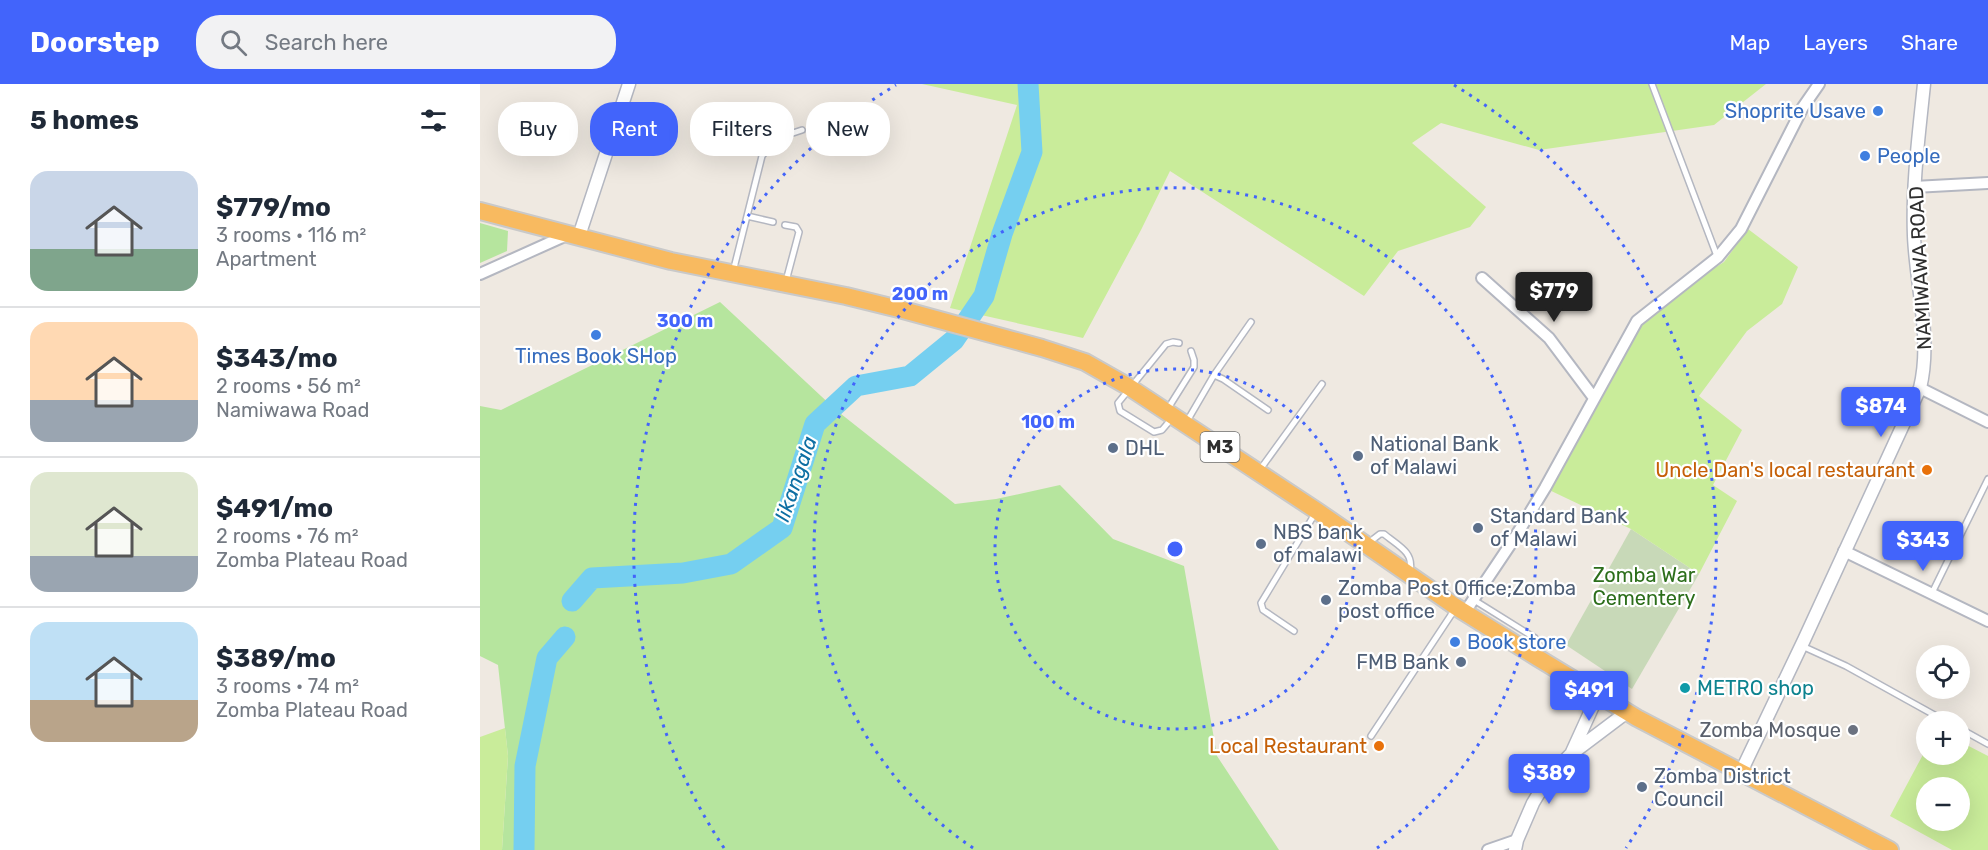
<!DOCTYPE html>
<html lang="en">
<head>
<meta charset="utf-8">
<style>
  body { margin:0; font-family:Rubik,sans-serif; background:#f2f2f3; color:#1f2937; height:100vh; display:flex; flex-direction:column; font-size:22px; white-space:nowrap }
  * { box-sizing:border-box; margin:0 }
  p { font-size:20px; color:#747a83 }
  .icon { flex:none; width:33px; height:33px; fill:none; stroke:currentColor; stroke-width:2; stroke-linecap:round; stroke-linejoin:round }
  .map { position:relative; flex:1; overflow:hidden }
  .side { display:flex; flex-direction:column; background:#fff; width:480px }
  .side>* { flex:none }
  .hud { position:absolute; left:18px; top:18px; width:570px; height:54px; display:flex; gap:12px }
  .controls { position:absolute; left:1436px; top:561px; display:grid; gap:12px }
  .controls a { display:grid; place-items:center; width:54px; height:54px; border-radius:50%; background:#fff; box-shadow:0 6px 24px #0002; font-size:30px }
  .price { position:absolute; translate:-50% -51px; padding:0 14px; border-radius:6px; background:#4264fb; color:#fff; font-size:20px; line-height:39px; filter:drop-shadow(0 2px 3px #0008) }
  .price::after { content:''; position:absolute; left:50%; top:36px; width:18px; height:14px; margin-left:-9px; background:inherit; clip-path:polygon(0 0,100% 0,50% 100%) }
  .price.selected { background:#222; color:#fff }
  ul { padding:0; list-style:none }
  li { display:flex; align-items:center; gap:18px; height:150px; padding:0 30px }
  li+li { border-top:2px solid #e0e1e3 }
  li span { display:grid; place-items:center; flex:none; width:168px; height:120px; border-radius:18px; color:#555 }
  li>.icon { margin-inline-start:auto }
  span .icon { width:72px; height:72px; fill:#fffc; stroke-width:1 }
  li b { font-size:26px }
  h2 { display:flex; justify-content:space-between; align-items:center; height:72px; padding:0 30px; font-size:26px }
  .chip { padding:0 21px; border-radius:24px; background:#fff; box-shadow:0 6px 24px #0002; font-size:21px; line-height:54px }
  .chip.selected { background:#4264fb; color:#fff }
  header { display:flex; align-items:center; gap:36px; box-sizing:border-box; height:84px; padding:0 30px; background:#4264fb; color:#fff }
  header strong { font-size:28px }
  nav { display:flex; gap:33px; margin-inline-start:auto; font-size:21px }
  .search { width:420px; height:54px; background:#f2f2f3; display:flex; align-items:center; gap:15px; box-sizing:border-box; padding:0 21px; border-radius:24px; color:#747a83; font-size:22px }
  main { display:flex; flex:1; min-height:0 }
  .map>svg:first-child { display:block }
  .green { fill:#b6e59e }
  .cemetery { fill:#c8d9b8 }
  .pitch { fill:#c9ec9a; fill-rule:evenodd }
  .lines { fill:none; stroke-linecap:round; stroke-linejoin:round }
  .river { stroke:#75cff0; stroke-width:21 }
  .service-casing { stroke:#b4b7c1; stroke-width:8 }
  .minor-casing { stroke:#b4b7c1; stroke-width:14 }
  .tertiary-casing { stroke:#b4b7c1; stroke-width:15 }
  .trunk-casing { stroke:#c9c9c9; stroke-width:20 }
  .service { stroke:#fff; stroke-width:5 }
  .minor { stroke:#fff; stroke-width:10 }
  .tertiary { stroke:#fff; stroke-width:12 }
  .trunk { stroke:#f8ba60; stroke-width:16 }
  .ring { fill:none; stroke:#4264fb; stroke-width:3; stroke-dasharray:3 6 }
  .shop-dot { fill:#3f7fe0; stroke:#fff; stroke-width:2 }
  .service-dot { fill:#5c6f8a; stroke:#fff; stroke-width:2 }
  .food-dot { fill:#e8710a; stroke:#fff; stroke-width:2 }
  .culture-dot { fill:#0f9aa8; stroke:#fff; stroke-width:2 }
  .worship-dot { fill:#6b7280; stroke:#fff; stroke-width:2 }
  .labels { text-anchor:middle; stroke-width:4.5; stroke-linejoin:round; paint-order:stroke }
  .shield { fill:#fff; stroke:#6d6d6d; stroke-width:1.5 }
  .shield-label { font-size:18px; font-weight:bold; fill:#2e2e2e }
  .shop-label { font-size:20px; fill:#366cbe; stroke:#fff; text-anchor:start }
  .street-label { font-size:20px; fill:#2e2e2e; stroke:#fff }
  .service-label { font-size:20px; fill:#4e5e75; stroke:#fff; text-anchor:start }
  .food-label { font-size:20px; fill:#c56008; stroke:#fff; text-anchor:end }
  .park-label { font-size:20px; fill:#2c6e1b; stroke:#fff }
  .culture-label { font-size:20px; fill:#0d838f; stroke:#fff; text-anchor:start }
  .worship-label { font-size:20px; fill:#5b616d; stroke:#fff; text-anchor:end }
  .water-label { font-size:21px; font-style:italic; fill:#0d6fa3; stroke:#fff }
  .centre { fill:#4264fb; stroke:#fff; stroke-width:3 }
  .ring-label { font-size:18px; text-anchor:middle; font-weight:bold; fill:#4264fb; stroke:#fff; stroke-width:4.5; stroke-linejoin:round; paint-order:stroke }
</style>
</head>
<body>
<header>
<strong>Doorstep</strong>
<div class="search"><svg class="icon" aria-label="search" viewBox="0 0 24 24"><circle cx="10" cy="10" r="6"/><path d="M15 15l6 6"/></svg>Search here</div>
<nav><a>Map</a><a>Layers</a><a>Share</a></nav>
</header>
<main>
<section class="side">
<h2>5 homes<svg class="icon" aria-label="filters" viewBox="0 0 24 24"><path d="M4 7h16M4 17h16"/><circle cx="9" cy="7" r="2"/><circle cx="15" cy="17" r="2"/></svg></h2>
<ul>
<li><span style="background:linear-gradient(#c9d6e8 65%,#7fa58c 0)"><svg class="icon" aria-label="home" viewBox="0 0 24 24"><path d="M3 11l9-7 9 7M6 9v11h12V9"/></svg></span><div><b>$779/mo</b><p>3 rooms · 116 m²</p><p>Apartment</p></div></li>
<li><span style="background:linear-gradient(#ffd9b3 65%,#9aa5b1 0)"><svg class="icon" aria-label="home" viewBox="0 0 24 24"><path d="M3 11l9-7 9 7M6 9v11h12V9"/></svg></span><div><b>$343/mo</b><p>2 rooms · 56 m²</p><p>Namiwawa Road</p></div></li>
<li><span style="background:linear-gradient(#dfe7d0 70%,#9aa5b1 0)"><svg class="icon" aria-label="home" viewBox="0 0 24 24"><path d="M3 11l9-7 9 7M6 9v11h12V9"/></svg></span><div><b>$491/mo</b><p>2 rooms · 76 m²</p><p>Zomba Plateau Road</p></div></li>
<li><span style="background:linear-gradient(#bfe0f5 65%,#b9a48a 0)"><svg class="icon" aria-label="home" viewBox="0 0 24 24"><path d="M3 11l9-7 9 7M6 9v11h12V9"/></svg></span><div><b>$389/mo</b><p>3 rooms · 74 m²</p><p>Zomba Plateau Road</p></div></li>
</ul>
</section>
<div class="map">
<svg width="1508" height="766" viewBox="0 0 1508 766">
  <rect width="100%" height="100%" fill="#efe9e1"/>
  <path class="green" d="M 0,139 L 28,147 L 27,167 L 0,179 Z
    M 240,218 L 356,326 L 475,420 L 516,415 L 580,401 L 633,455 L 704,482 L 737,672 L 799,766 L 22,766 L 28,672 L 18,581 L 0,572 L 0,322 L 21,326 Z"/>
  <path class="cemetery" d="M 1151,445 L 1219,490 L 1152,605 L 1086,561 Z"/>
  <path class="pitch" d="M 442,0 L 1286,0 L 1234,41 L 1059,66 L 961,39 L 932,59 L 1006,123 L 990,143 L 918,167 L 884,212 L 690,87 L 661,146 L 603,254 L 470,224 L 537,21 Z
    M 1268,145 L 1318,183 L 1302,220 L 1267,247 L 1219,312 L 1262,346 L 1233,401 L 1257,417 L 1219,490 L 1151,445 L 1065,404 L 1155,234 L 1244,178 Z
    M 25,644 L 28,672 L 22,766 L 0,766 L 0,653 Z
    M 1479,657 L 1508,672 L 1508,766 L 1472,766 L 1410,732 L 1446,665 L 1446,670 L 1479,670 ZM 1446,704 L 1479,704 L 1479,736 L 1446,736 Z"/>
  <g class="lines">
    <path class="river" d="M 92,517 L 112,494 L 203,489 L 251,480 L 302,444 L 335,340 L 376,302 L 430,292 L 474,256 L 504,212 L 522,150 L 552,68 L 548,0
      M 44,766 L 45,682 L 67,574 L 85,553"/>
    <defs>
      <path id="service" d="M 1172,0 L 1237,172
        M 267,132 L 293,138
        M 305,141 L 316,143 L 319,148 L 306,197
        M 253,188 L 282,72 L 295,55 L 322,46
        M 734,291 L 743,295 L 788,326
        M 687,326 L 714,283 L 714,276 L 711,267
        M 693,333 L 682,346 L 674,348 L 640,327 L 638,319 L 686,260 L 693,258 L 699,259
        M 706,339 L 734,291 L 771,238
        M 779,387 L 842,300
        M 887,460 L 900,450 L 904,450 C 917,461 934,468 930,486
        M 1452,509 L 1508,395
        M 994,516 L 1055,554 L 1060,562 L 1059,570
        M 814,547 L 783,526 L 781,519 L 836,428
        M 1322,562 L 1366,582 L 1467,638
        M 1479,644 L 1508,660
        M 891,652 L 975,525"/>
      <path id="minor" d="M 1434,103 L 1508,99
        M 0,190 L 89,150
        M 1002,194 L 1069,254 L 1114,314
        M 1440,304 L 1508,338
        M 1364,467 L 1508,537
        M 985,528 L 1034,455 L 1065,404 L 1157,237 L 1238,173 L 1261,145 L 1323,23 L 1339,0
        M 1008,766 L 1037,756"/>
      <path id="tertiary" d="M 99,152 L 149,0
        M 1092,668 L 1118,611
        M 1261,688 L 1324,556 L 1440,304 C 1452,255 1436,202 1434,152 C 1432,101 1439,50 1444,0
        M 1035,766 L 1037,756 L 1053,719 L 1068,694 L 1090,671 L 1147,628"/>
      <path id="trunk" d="M 0,127 L 191,177 L 366,212 L 423,226 L 562,264 L 605,278 L 649,303 L 837,427 L 976,523 L 1058,574 L 1157,634 L 1410,766"/>
    </defs>
    <use href="#service" class="service-casing"/>
    <use href="#minor" class="minor-casing"/>
    <use href="#tertiary" class="tertiary-casing"/>
    <use href="#trunk" class="trunk-casing"/>
    <use href="#service" class="service"/>
    <use href="#minor" class="minor"/>
    <use href="#tertiary" class="tertiary"/>
    <use href="#trunk" class="trunk"/>
  </g>
  <g class="ring">
    <circle cx="695" cy="465" r="180"/>
    <path d="M493 764A361 361 0 1 1 897 764"/>
    <path d="M244 764A541 541 0 0 1 416 1M974 1A541 541 0 0 1 1146 764"/>
  </g>
  <g class="shop-dot">
    <circle cx="1398" cy="27" r="6"/>
    <circle cx="1385" cy="72" r="6"/>
    <circle cx="116" cy="251" r="6"/>
    <circle cx="975" cy="558" r="6"/>
  </g>
  <g class="service-dot">
    <circle cx="633" cy="364" r="6"/>
    <circle cx="878" cy="372" r="6"/>
    <circle cx="998" cy="444" r="6"/>
    <circle cx="781" cy="460" r="6"/>
    <circle cx="846" cy="516" r="6"/>
    <circle cx="981" cy="578" r="6"/>
    <circle cx="1162" cy="703" r="6"/>
  </g>
  <g class="food-dot">
    <circle cx="1447" cy="386" r="6"/>
    <circle cx="899" cy="662" r="6"/>
  </g>
  <circle class="culture-dot" cx="1205" cy="604" r="6"/>
  <circle class="worship-dot" cx="1373" cy="646" r="6"/>
  <g class="labels">
    <rect class="shield" x="720.5" y="348" width="39" height="30" rx="4.5"/>
    <g class="shield-label">
      <text x="740" y="369">M3</text>
    </g>
    <g class="shop-label">
      <text x="1386" y="34" text-anchor="end">Shoprite Usave</text>
      <text x="1397" y="79">People</text>
      <text x="116" y="279" text-anchor="middle">Times Book SHop</text>
      <text x="987" y="565">Book store</text>
    </g>
    <g class="street-label">
      <text transform="translate(1440 184) rotate(-93)" y="7">NAMIWAWA ROAD</text>
    </g>
    <g class="service-label">
      <text x="890" y="367">National Bank<tspan x="890" dy="23">of Malawi</tspan></text>
      <text x="645" y="371">DHL</text>
      <text x="1010" y="439">Standard Bank<tspan x="1010" dy="23">of Malawi</tspan></text>
      <text x="793" y="455">NBS bank<tspan x="793" dy="23">of malawi</tspan></text>
      <text x="858" y="511">Zomba Post Office;Zomba<tspan x="858" dy="23">post office</tspan></text>
      <text x="969" y="585" text-anchor="end">FMB Bank</text>
      <text x="1174" y="699">Zomba District<tspan x="1174" dy="23">Council</tspan></text>
    </g>
    <g class="food-label">
      <text x="1435" y="393">Uncle Dan's local restaurant</text>
      <text x="887" y="669">Local Restaurant</text>
    </g>
    <g class="park-label">
      <text x="1164" y="498">Zomba War<tspan x="1164" dy="23">Cementery</tspan></text>
    </g>
    <g class="culture-label">
      <text x="1217" y="611">METRO shop</text>
    </g>
    <g class="worship-label">
      <text x="1361" y="653">Zomba Mosque</text>
    </g>
    <g class="water-label">
      <text transform="translate(316 395) rotate(-71)" y="7">likangala</text>
    </g>
  </g>
  <circle cx="695" cy="465" r="9" class="centre"/>
  <g class="ring-label">
    <text x="440" y="216">200 m</text>
    <text x="205" y="243">300 m</text>
    <text x="568" y="344">100 m</text>
  </g>
</svg>
<div class="controls">
<a><svg class="icon" aria-label="locate" viewBox="0 0 24 24"><circle cx="12" cy="12" r="6"/><path d="M12 2v4M12 18v4M2 12h4M18 12h4"/></svg></a>
<a>+</a>
<a>−</a>
</div>
<b class="price selected" style="left:1074px;top:239px">$779</b>
<b class="price" style="left:1401px;top:354px">$874</b>
<b class="price" style="left:1443px;top:488px">$343</b>
<b class="price" style="left:1109px;top:638px">$491</b>
<b class="price" style="left:1069px;top:721px">$389</b>
<div class="hud">
<a class="chip">Buy</a>
<a class="chip selected">Rent</a>
<a class="chip">Filters</a>
<a class="chip">New</a>
</div>
</div>
</main>
</body>
</html>
